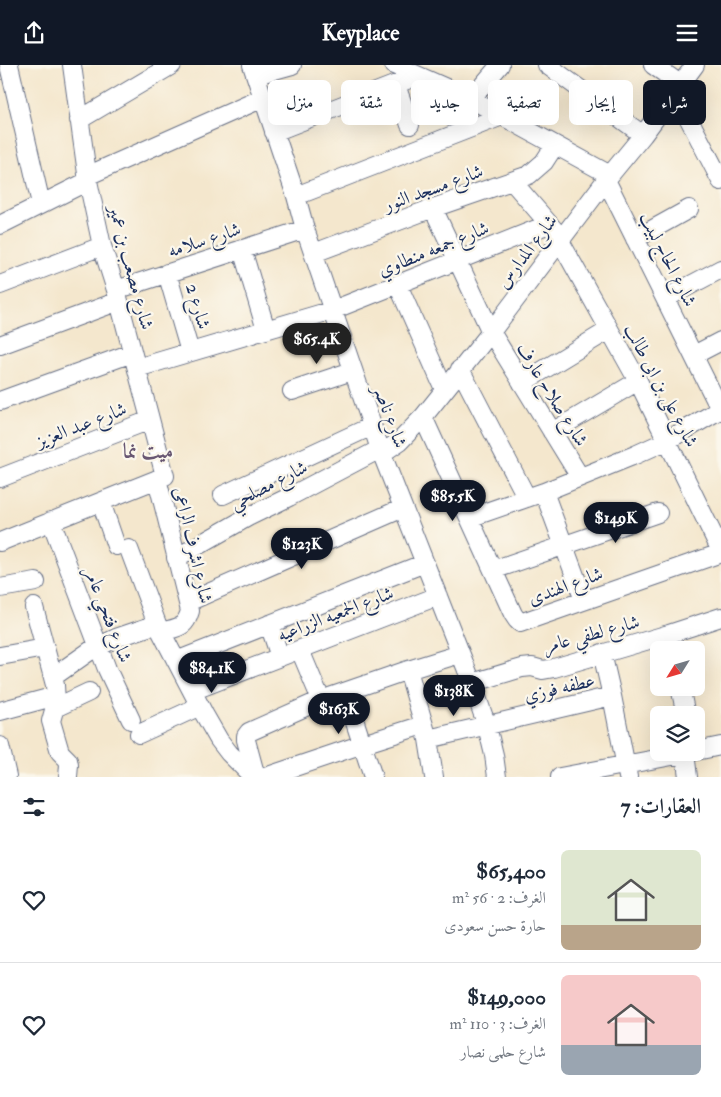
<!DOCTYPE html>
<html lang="ar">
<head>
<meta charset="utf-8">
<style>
  body { margin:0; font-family:"IM FELL Double Pica",Amiri,serif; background:#f2f2f3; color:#1f2937; direction:rtl; height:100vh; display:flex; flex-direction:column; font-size:19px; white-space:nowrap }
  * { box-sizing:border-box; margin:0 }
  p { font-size:16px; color:#747a83 }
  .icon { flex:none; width:28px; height:28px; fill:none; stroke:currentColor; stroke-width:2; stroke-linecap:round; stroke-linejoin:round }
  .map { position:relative; height:712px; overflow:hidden; direction:ltr }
  .details { display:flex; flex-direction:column; background:#fff; flex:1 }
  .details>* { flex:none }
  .top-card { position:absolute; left:15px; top:15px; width:691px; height:45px; direction:rtl; display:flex; gap:10px }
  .needle { width:32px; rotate:233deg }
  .fabs { position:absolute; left:650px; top:576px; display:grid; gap:10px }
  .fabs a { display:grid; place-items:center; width:55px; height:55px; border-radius:8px; background:#fff; box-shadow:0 5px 20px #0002; font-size:25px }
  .price { position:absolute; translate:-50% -42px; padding:0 11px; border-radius:18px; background:#111827; color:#fff; font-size:16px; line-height:32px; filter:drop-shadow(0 1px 2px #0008) }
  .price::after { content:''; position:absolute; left:50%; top:30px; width:15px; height:11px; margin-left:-8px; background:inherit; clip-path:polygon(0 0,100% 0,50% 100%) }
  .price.on { background:#222; color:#fff }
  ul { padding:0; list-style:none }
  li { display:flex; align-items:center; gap:15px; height:125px; padding:0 20px }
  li+li { border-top:1px solid #e0e1e3 }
  li span { display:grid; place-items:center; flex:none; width:140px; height:100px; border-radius:8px; color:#555 }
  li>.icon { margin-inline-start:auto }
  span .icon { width:60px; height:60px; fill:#fffc; stroke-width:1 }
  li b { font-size:21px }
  h2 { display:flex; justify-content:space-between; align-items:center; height:60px; padding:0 20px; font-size:21px }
  .chip { padding:0 18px; border-radius:8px; background:#fff; box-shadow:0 5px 20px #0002; font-size:18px; line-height:45px }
  .chip.on { background:#111827; color:#fff }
  header { display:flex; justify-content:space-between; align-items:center; height:65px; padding:0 20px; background:#111827; color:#fff; font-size:22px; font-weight:700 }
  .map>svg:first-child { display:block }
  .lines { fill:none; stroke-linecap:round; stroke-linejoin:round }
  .minor-casing { stroke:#676f85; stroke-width:20 }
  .minor { stroke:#fff; stroke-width:18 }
  .labels { text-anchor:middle; stroke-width:4.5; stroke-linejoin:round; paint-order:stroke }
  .street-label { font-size:19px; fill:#1b2f5e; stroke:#fbf7ec }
  .quarter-label { font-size:21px; font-weight:bold; fill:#695873; stroke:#fbf7ec }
</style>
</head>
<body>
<header><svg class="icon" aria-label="menu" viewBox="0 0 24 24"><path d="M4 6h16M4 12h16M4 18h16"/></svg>Keyplace<svg class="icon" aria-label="share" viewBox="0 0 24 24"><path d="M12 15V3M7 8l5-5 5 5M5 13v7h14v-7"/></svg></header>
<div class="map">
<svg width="721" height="712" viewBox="0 0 721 712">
  <rect width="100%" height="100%" fill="#fbf7ec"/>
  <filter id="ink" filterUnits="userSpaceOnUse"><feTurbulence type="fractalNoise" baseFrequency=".02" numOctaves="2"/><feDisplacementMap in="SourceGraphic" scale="10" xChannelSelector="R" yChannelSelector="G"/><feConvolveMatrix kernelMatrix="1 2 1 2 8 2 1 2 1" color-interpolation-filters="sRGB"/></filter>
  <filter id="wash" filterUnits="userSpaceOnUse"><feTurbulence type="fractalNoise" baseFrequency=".0096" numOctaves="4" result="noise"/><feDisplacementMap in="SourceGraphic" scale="20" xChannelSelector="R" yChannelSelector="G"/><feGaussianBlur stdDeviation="1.12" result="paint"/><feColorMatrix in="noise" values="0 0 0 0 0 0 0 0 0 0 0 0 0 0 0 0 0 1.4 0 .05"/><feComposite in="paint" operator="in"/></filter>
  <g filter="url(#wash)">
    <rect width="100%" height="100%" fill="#f4e7cd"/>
  </g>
  <g filter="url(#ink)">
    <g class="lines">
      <defs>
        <path id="minor" d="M 9,0 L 41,139
          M 252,0 L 296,131 L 305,164 L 380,384 L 472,618 L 487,661 L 494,690 L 497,712
          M 394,0 L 471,34 L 610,110
          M 547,0 L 643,70
          M 653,0 L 680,19
          M 256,10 L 292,0
          M 396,20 L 410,60
          M 675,27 L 721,116
          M 471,34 L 500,0
          M 79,55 L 172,0
          M 274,67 L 417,11
          M 87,111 L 263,33
          M 606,115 L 721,346
          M 512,116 L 556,167
          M 296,131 L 502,51
          M 433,143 L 491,267 L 580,412
          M 0,160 L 88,116
          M 635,174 L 689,144
          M 560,176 L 638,316 L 721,486
          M 242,184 L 266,265
          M 314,188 L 433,143 L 529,110 L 544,97 L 555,80
          M 167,208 L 190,287
          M 0,220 L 102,181
          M 398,220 L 444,324
          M 116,225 L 305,164
          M 666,233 L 721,204
          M 0,280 L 119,236
          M 694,290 L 721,276
          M 137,303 L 333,245 L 549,159
          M 460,304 L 527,433
          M 522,318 L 609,265
          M 292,326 L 352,306
          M 0,336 L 132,288
          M 423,352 L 513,549 L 517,555 L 520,558 L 721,488
          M 552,367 L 638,316
          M 381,389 L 400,376 L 423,352 L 491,267 L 606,115 L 643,70 L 695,0
          M 0,413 L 150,355
          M 157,414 L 190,546 C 185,564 177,562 161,567
          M 544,427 L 584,535
          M 223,430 L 372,361
          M 101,437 L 116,481
          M 469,453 L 544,427 L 635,390 L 668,375 L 721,344
          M 51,456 L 107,604 L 131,655
          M 0,477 L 165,411 L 116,225 L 102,181 L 88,116 L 72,0
          M 129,484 L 157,559 L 204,649 L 219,675 L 229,688 L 253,712
          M 176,493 L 248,452 L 289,432 L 380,384
          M 493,505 L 658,448
          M 0,523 L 36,517
          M 188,537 L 403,443
          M 34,542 L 55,620 L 56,638 L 51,656 L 60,687 L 68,695 L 69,700 L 68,712
          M 269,559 L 280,592
          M 300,585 L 321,635
          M 602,588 L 612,631 L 628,712
          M 0,591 L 45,583
          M 176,596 L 425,498
          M 408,605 L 428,674 L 434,712
          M 53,612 L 90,586 L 116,573 L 157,559
          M 472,618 L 522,603 L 532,602 L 543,605 L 554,603 L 669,569 L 721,552
          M 680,622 L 686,650
          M 192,626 L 438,531
          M 345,627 L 373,712
          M 55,643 L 89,627
          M 0,646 L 56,631
          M 139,669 L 200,641
          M 428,674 L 612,631
          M 0,681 L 7,711 L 2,712
          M 696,686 L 721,681
          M 685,688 L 688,712
          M 256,712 L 246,675 L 246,671 L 249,667 L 321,635 L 408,605 L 460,589
          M 265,712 L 363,679 L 423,660
          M 560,712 L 688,688"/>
      </defs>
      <use href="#minor" class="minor-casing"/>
      <use href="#minor" class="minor"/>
    </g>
  </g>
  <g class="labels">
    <g class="street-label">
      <text transform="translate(433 122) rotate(-20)" y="7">شارع مسجد النور</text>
      <text transform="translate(204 174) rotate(-18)" y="7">شارع سلامه</text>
      <text transform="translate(433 183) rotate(-22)" y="7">شارع جمعه منطاوي</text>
      <text transform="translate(526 186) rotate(-53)" y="7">شارع المدارس</text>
      <text transform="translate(669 194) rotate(63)" y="7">شارع الحاج لبيب</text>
      <text transform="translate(132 202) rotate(75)" y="7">شارع مصعب بن عمير</text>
      <text transform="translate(199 241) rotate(74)" y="7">شارع 2</text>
      <text transform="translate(662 320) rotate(62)" y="7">شارع على بن ابى طالب</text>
      <text transform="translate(553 329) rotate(58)" y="7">شارع صلاح عارف</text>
      <text transform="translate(391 351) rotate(70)" y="7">شارع ناصر</text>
      <text transform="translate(81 359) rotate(-21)" y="7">شارع عبد العزيز</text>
      <text transform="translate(268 419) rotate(-27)" y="7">شارع مصلحي</text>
      <text transform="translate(194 480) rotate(77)" y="7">شارع اشرف الراعى</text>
      <text transform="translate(565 520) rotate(-20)" y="7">شارع الهندى</text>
      <text transform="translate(335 548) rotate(-21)" y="7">شارع الجمعيه الزراعيه</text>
      <text transform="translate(109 549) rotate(69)" y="7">شارع فتحي عامر</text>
      <text transform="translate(591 568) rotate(-15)" y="7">شارع لطفي عامر</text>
      <text transform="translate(559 622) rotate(-13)" y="7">عطفه فوزي</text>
    </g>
    <g class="quarter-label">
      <text x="148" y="393">ميت نما</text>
    </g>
  </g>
</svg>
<div class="fabs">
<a><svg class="needle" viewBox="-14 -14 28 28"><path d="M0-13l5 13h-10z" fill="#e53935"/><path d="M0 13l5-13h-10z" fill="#747a83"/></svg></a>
<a><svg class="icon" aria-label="layers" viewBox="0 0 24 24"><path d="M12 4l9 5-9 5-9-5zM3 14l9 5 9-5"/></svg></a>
</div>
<b class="price on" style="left:317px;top:300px">$65.4K</b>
<b class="price" style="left:453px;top:457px">$85.5K</b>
<b class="price" style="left:616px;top:479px">$149K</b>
<b class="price" style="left:302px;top:505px">$123K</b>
<b class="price" style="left:212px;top:629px">$84.1K</b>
<b class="price" style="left:454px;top:652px">$138K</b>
<b class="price" style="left:339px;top:670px">$163K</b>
<div class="top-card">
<a class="chip on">شراء</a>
<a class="chip">إيجار</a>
<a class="chip">تصفية</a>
<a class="chip">جديد</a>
<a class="chip">شقة</a>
<a class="chip">منزل</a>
</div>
</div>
<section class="details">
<h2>العقارات: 7<svg class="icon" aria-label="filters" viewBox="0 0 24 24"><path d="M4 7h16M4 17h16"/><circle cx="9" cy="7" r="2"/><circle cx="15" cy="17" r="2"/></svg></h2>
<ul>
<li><span style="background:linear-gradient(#dfe7d0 75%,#b9a48a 0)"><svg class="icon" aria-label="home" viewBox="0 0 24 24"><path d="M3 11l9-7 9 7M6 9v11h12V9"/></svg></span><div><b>$65,400</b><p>الغرف: 2 · 56 m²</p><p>حارة حسن سعودى</p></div><svg class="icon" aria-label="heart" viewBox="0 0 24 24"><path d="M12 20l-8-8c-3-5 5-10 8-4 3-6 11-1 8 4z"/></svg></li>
<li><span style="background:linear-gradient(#f6c9c9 70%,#9aa5b1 0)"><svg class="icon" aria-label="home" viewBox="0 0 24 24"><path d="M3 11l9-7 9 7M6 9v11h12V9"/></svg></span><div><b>$149,000</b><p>الغرف: 3 · 110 m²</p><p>شارع حلمى نصار</p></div><svg class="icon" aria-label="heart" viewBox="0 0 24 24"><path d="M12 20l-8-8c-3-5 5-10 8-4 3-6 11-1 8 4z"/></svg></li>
</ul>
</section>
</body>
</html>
